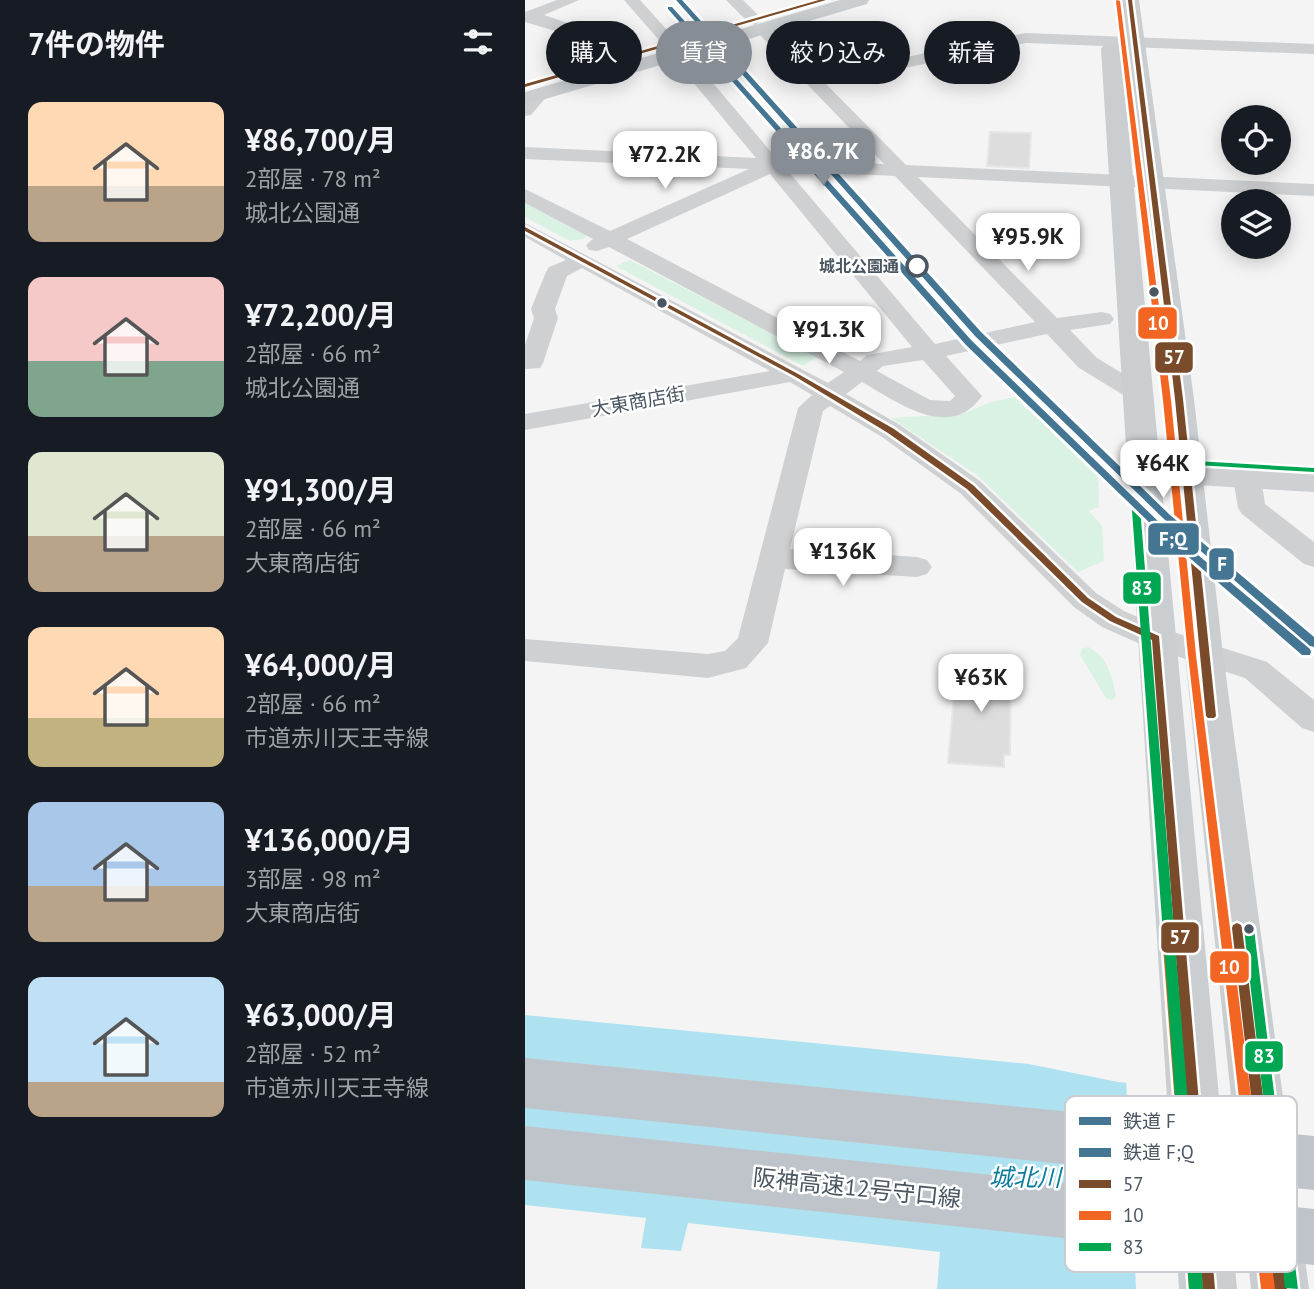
<!DOCTYPE html>
<html lang="ja">
<head>
<meta charset="utf-8">
<style>
  body { margin:0; font-family:"PT Sans","Noto Sans JP",sans-serif; background:#242831; color:#f1f3f6; height:100vh; display:flex; flex-direction:column; font-size:26px; white-space:nowrap }
  * { box-sizing:border-box; margin:0 }
  p { font-size:23px; color:#9ea1a6 }
  .icon { flex:none; width:38px; height:38px; fill:none; stroke:currentColor; stroke-width:2; stroke-linecap:round; stroke-linejoin:round }
  .map { position:relative; flex:1; overflow:hidden }
  .panel { display:flex; flex-direction:column; background:#171b24; width:525px }
  .panel>* { flex:none }
  .banner { position:absolute; left:21px; top:21px; width:662px; height:63px; display:flex; gap:14px }
  .tools { position:absolute; left:696px; top:105px; display:grid; gap:14px }
  .tools a { display:grid; place-items:center; width:70px; height:70px; border-radius:50%; background:#171b24; box-shadow:0 4px 18px #0003; font-size:35px }
  .price { position:absolute; translate:-50% -60px; padding:0 16px; border-radius:14px; background:#fff; color:#222; font-size:23px; line-height:46px; filter:drop-shadow(0 2px 4px #0008) }
  .price::after { content:''; position:absolute; left:50%; top:42px; width:21px; height:16px; margin-left:-10px; background:inherit; clip-path:polygon(0 0,100% 0,50% 100%) }
  .price.selected { background:#868d94; color:#fff }
  ul { padding:0; list-style:none }
  li { display:flex; align-items:center; gap:21px; height:175px; padding:0 28px }
  li span { display:grid; place-items:center; flex:none; width:196px; height:140px; border-radius:14px; color:#555 }
  li>.icon { margin-inline-start:auto }
  span .icon { width:84px; height:84px; fill:#fffc; stroke-width:1 }
  li b { font-size:30px }
  h2 { display:flex; justify-content:space-between; align-items:center; height:84px; padding:0 28px; font-size:30px }
  .chip { padding:0 24px; border-radius:32px; background:#171b24; box-shadow:0 4px 18px #0003; font-size:24px; line-height:63px }
  .chip.selected { background:#868d94; color:#fff }
  main { display:flex; flex:1; min-height:0 }
  .map>svg:first-child { display:block }
  .green { fill:#d9f2e3 }
  .water { fill:#aee2f0 }
  .pier { fill:#f4f4f4 }
  .building { fill:#ddddde; stroke:#e5e6e7; stroke-width:2 }
  .lines { fill:none; stroke-linecap:round; stroke-linejoin:round }
  .street { fill:#ced0d2; fill-rule:evenodd }
  .secondary { fill:#ced0d4; fill-rule:evenodd }
  .primary { fill:#caced1; fill-rule:evenodd }
  .highway { fill:#bec4c9; fill-rule:evenodd }
  .bus-1-casing { stroke:#fff; stroke-width:5 }
  .bus-2-casing { stroke:#fff; stroke-width:5 }
  .bus-3-casing { stroke:#fff; stroke-width:5 }
  .bus-1 { fill:#7a4b2a; fill-rule:evenodd }
  .bus-2 { fill:#f26522; fill-rule:evenodd }
  .bus-3 { fill:#00a651; fill-rule:evenodd }
  .rail-1-casing { stroke:#fff; stroke-width:6 }
  .rail-2-casing { stroke:#fff; stroke-width:6 }
  .rail-1 { fill:#447694; fill-rule:evenodd }
  .rail-2 { fill:#447694; fill-rule:evenodd }
  .stop-dot { fill:#fff; stroke:#4a5661; stroke-width:3.5 }
  .bus-dot { fill:#4a5661; stroke:#fff; stroke-width:2.5 }
  .labels { text-anchor:middle; stroke-width:5; stroke-linejoin:round; paint-order:stroke }
  .far-stop-label { font-size:16px; font-weight:bold; fill:#4a5661; stroke:#fff; text-anchor:end }
  .street-label { font-size:19px; fill:#4a5661; stroke:#fff }
  .near-street-label { font-size:23px; fill:#4a5661; stroke:#fff }
  .near-water-label { font-size:24px; font-style:italic; fill:#0c7c9b; stroke:#fff }
  .key { fill:#fff; stroke:#c9ccd0; stroke-width:2 }
  .key-label { font-size:19px; fill:#4a5661 }
  .line-badge { stroke:#fff; stroke-width:2.5 }
  .badge-label { font-size:19px; text-anchor:middle; font-weight:bold; fill:#fff }
</style>
</head>
<body>
<main>
<section class="panel">
<h2>7件の物件<svg class="icon" aria-label="filters" viewBox="0 0 24 24"><path d="M4 7h16M4 17h16"/><circle cx="9" cy="7" r="2"/><circle cx="15" cy="17" r="2"/></svg></h2>
<ul>
<li><span style="background:linear-gradient(#ffd9b3 60%,#b9a48a 0)"><svg class="icon" aria-label="home" viewBox="0 0 24 24"><path d="M3 11l9-7 9 7M6 9v11h12V9"/></svg></span><div><b>¥86,700/月</b><p>2部屋 · 78 m²</p><p>城北公園通</p></div></li>
<li><span style="background:linear-gradient(#f6c9c9 60%,#7fa58c 0)"><svg class="icon" aria-label="home" viewBox="0 0 24 24"><path d="M3 11l9-7 9 7M6 9v11h12V9"/></svg></span><div><b>¥72,200/月</b><p>2部屋 · 66 m²</p><p>城北公園通</p></div></li>
<li><span style="background:linear-gradient(#dfe7d0 60%,#b9a48a 0)"><svg class="icon" aria-label="home" viewBox="0 0 24 24"><path d="M3 11l9-7 9 7M6 9v11h12V9"/></svg></span><div><b>¥91,300/月</b><p>2部屋 · 66 m²</p><p>大東商店街</p></div></li>
<li><span style="background:linear-gradient(#ffd9b3 65%,#c2b280 0)"><svg class="icon" aria-label="home" viewBox="0 0 24 24"><path d="M3 11l9-7 9 7M6 9v11h12V9"/></svg></span><div><b>¥64,000/月</b><p>2部屋 · 66 m²</p><p>市道赤川天王寺線</p></div></li>
<li><span style="background:linear-gradient(#a9c7e8 60%,#b9a48a 0)"><svg class="icon" aria-label="home" viewBox="0 0 24 24"><path d="M3 11l9-7 9 7M6 9v11h12V9"/></svg></span><div><b>¥136,000/月</b><p>3部屋 · 98 m²</p><p>大東商店街</p></div></li>
<li><span style="background:linear-gradient(#bfe0f5 75%,#b9a48a 0)"><svg class="icon" aria-label="home" viewBox="0 0 24 24"><path d="M3 11l9-7 9 7M6 9v11h12V9"/></svg></span><div><b>¥63,000/月</b><p>2部屋 · 52 m²</p><p>市道赤川天王寺線</p></div></li>
</ul>
</section>
<div class="map">
<svg width="789" height="1289" viewBox="0 0 789 1289">
  <rect width="100%" height="100%" fill="#f4f4f4"/>
  <path class="green" d="M 0,203 L 60,235 L 61,238 L 45,241 L 0,217 Z
    M 105,260 L 292,357 L 278,366 L 91,266 Z
    M 490,397 L 501,409 L 508,407 L 573,471 L 574,507 L 564,511 L 577,526 L 579,561 L 553,572 L 452,475 L 366,418 L 437,414 L 466,402 Z
    M 563,647 C 582,655 588,678 591,697 L 587,700 L 581,698 L 555,655 L 557,649 Z"/>
  <path class="water" d="M 0,1015 L 504,1064 L 593,1082 L 789,1101 L 789,1289 L 412,1289 L 415,1252 L 163,1223 L 156,1251 L 116,1248 L 121,1218 L 0,1205 Z"/>
  <path class="pier" d="M 601,1079 L 789,1098 L 789,1289 L 611,1289 Z"/>
  <path class="building" d="M 465,132 L 506,133 L 504,168 L 462,166 Z
    M 432,661 L 486,664 L 485,755 L 479,755 L 479,767 L 423,763 Z"/>
  <g class="lines">
    <path class="street" d="M 32,0 L 54,0 L 19,15 L 106,44 L 108,47 L 100,52 L 0,22 L 0,12 Z
      M 99,0 L 115,0 L 152,41 L 154,44 L 152,47 L 140,47 Z
      M 201,0 L 218,0 L 238,20 L 230,25 L 224,23 Z
      M 238,24 L 244,26 L 292,75 L 501,33 L 789,44 L 789,54 L 501,43 L 301,84 L 381,165 L 789,184 L 789,196 L 393,177 L 532,318 L 577,312 L 585,314 L 589,319 L 585,324 L 545,330 L 572,358 L 623,389 L 627,394 L 623,399 L 614,402 L 605,399 L 554,368 L 522,334 L 421,356 L 457,396 C 425,442 372,402 337,382 L 321,394 L 375,425 L 455,481 L 571,593 L 599,611 L 642,630 L 742,662 L 789,700 L 789,732 L 777,728 L 720,678 L 620,646 L 577,627 L 549,607 L 435,493 L 357,437 L 305,406 L 298,411 L 265,549 L 392,557 L 402,560 L 407,567 L 402,574 L 392,577 L 260,569 L 243,643 L 221,668 L 183,678 L 0,661 L 0,639 L 183,654 L 200,651 L 213,638 L 273,408 L 287,395 L 265,382 L 0,430 L 0,414 L 245,371 L 57,268 L 42,276 L 30,309 L 33,318 L 18,363 L 15,368 L 0,369 L 0,345 L 9,318 L 6,309 L 21,272 L 24,267 L 41,260 L 0,237 L 0,223 L 303,383 L 319,372 L 84,247 L 72,251 L 64,250 L 61,245 L 68,239 L 0,203 L 0,189 L 85,231 L 224,169 L 0,159 L 0,147 L 231,158 L 148,58 L 146,54 L 148,50 L 160,50 L 252,159 L 359,164 L 232,32 L 230,29 ZM 263,171 L 370,176 L 510,322 L 410,344 ZM 245,174 L 387,347 L 342,355 L 335,361 L 102,239 ZM 398,360 L 430,396 L 425,401 L 405,400 L 352,371 L 358,366 Z
      M 14,90 L 23,95 L 6,115 L 0,116 L 0,100 L 8,91 Z
      M 722,470 L 732,472 L 736,478 L 740,504 L 789,542 L 789,567 L 779,564 L 717,514 L 713,508 L 708,478 L 712,472 Z"/>
    <path class="secondary" d="M 620,462 L 789,472 L 789,492 L 620,482 L 608,479 L 603,472 L 608,465 Z"/>
    <path class="primary" d="M 315,0 L 344,0 L 342,4 L 0,105 L 0,92 Z
      M 596,0 L 614,0 L 669,399 L 698,654 L 784,1289 L 726,1289 L 660,654 L 639,399 Z
      M 586,43 L 593,45 L 596,49 L 712,1289 L 654,1289 L 576,49 L 579,45 Z"/>
    <path class="highway" d="M 0,1058 L 789,1136 L 789,1190 L 0,1108 Z
      M 0,1126 L 789,1209 L 789,1265 L 0,1180 Z"/>
    <defs>
      <path id="bus-1" d="M 294,0 L 301,0 L 0,87 L 0,84 Z
        M 603,0 L 607,0 L 658,399 L 691,716 L 689,718 L 683,718 L 681,716 L 650,399 Z
        M 0,227 L 275,375 L 369,429 L 448,485 L 563,598 L 591,617 L 634,636 L 690,1289 L 676,1289 L 627,640 L 585,621 L 557,602 L 442,489 L 363,433 L 271,377 L 0,231 Z
        M 712,923 L 716,925 L 717,928 L 762,1289 L 748,1289 L 707,928 L 708,925 Z"/>
      <path id="bus-2" d="M 592,0 L 595,1 L 646,400 L 671,655 L 750,1289 L 736,1289 L 663,655 L 638,400 L 591,1 Z
        M 642,929 L 646,931 L 647,934 L 678,1289 L 664,1289 L 637,934 L 638,931 Z"/>
      <path id="bus-3" d="M 620,458 L 789,468 L 789,472 L 621,462 L 615,465 L 612,470 L 678,1289 L 664,1289 L 604,470 L 609,461 Z
        M 724,924 L 728,926 L 729,929 L 773,1289 L 760,1288 L 719,929 L 720,926 Z"/>
    </defs>
    <use href="#bus-1" class="bus-1-casing"/>
    <use href="#bus-2" class="bus-2-casing"/>
    <use href="#bus-3" class="bus-3-casing"/>
    <use href="#bus-1" class="bus-1"/>
    <use href="#bus-2" class="bus-2"/>
    <use href="#bus-3" class="bus-3"/>
    <defs>
      <path id="rail-1" d="M 151,0 L 157,0 L 456,332 L 645,515 L 789,637 L 789,647 L 785,646 L 639,519 L 450,336 Z"/>
      <path id="rail-2" d="M 143,7 L 147,7 L 447,341 L 636,524 L 785,649 L 786,652 L 785,655 L 777,655 L 630,528 L 441,345 L 143,9 Z"/>
    </defs>
    <use href="#rail-1" class="rail-1-casing"/>
    <use href="#rail-2" class="rail-2-casing"/>
    <use href="#rail-1" class="rail-1"/>
    <use href="#rail-2" class="rail-2"/>
  </g>
  <circle class="stop-dot" cx="392" cy="266" r="10"/>
  <g class="bus-dot">
    <circle cx="629" cy="292" r="6"/>
    <circle cx="137" cy="303" r="6"/>
    <circle cx="724" cy="929" r="6"/>
  </g>
  <g class="labels">
    <g class="far-stop-label">
      <text x="374" y="272">城北公園通</text>
    </g>
    <g class="street-label">
      <text transform="translate(113 401) rotate(-10)" y="7">大東商店街</text>
    </g>
    <g class="near-street-label">
      <text transform="translate(332 1188) rotate(6)" y="8">阪神高速12号守口線</text>
    </g>
    <g class="near-water-label">
      <text x="500" y="1186">城北川</text>
    </g>
  </g>
  <rect x="540" y="1096" width="232" height="176" rx="10" class="key"/>
  <rect x="554" y="1117" width="32" height="8" fill="#447694"/>
  <rect x="554" y="1148" width="32" height="9" fill="#447694"/>
  <rect x="554" y="1180" width="32" height="8" fill="#7a4b2a"/>
  <rect x="554" y="1211" width="32" height="9" fill="#f26522"/>
  <rect x="554" y="1243" width="32" height="8" fill="#00a651"/>
  <g class="key-label">
    <text x="598" y="1128">鉄道 F</text>
    <text x="598" y="1159">鉄道 F;Q</text>
    <text x="598" y="1191">57</text>
    <text x="598" y="1222">10</text>
    <text x="598" y="1254">83</text>
  </g>
  <g class="line-badge">
    <rect x="612" y="306" width="41" height="34" rx="7" fill="#f26522"/>
    <rect x="629" y="341" width="40" height="33" rx="7" fill="#7a4b2a"/>
    <rect x="622" y="522" width="53" height="34" rx="7" fill="#447694"/>
    <rect x="683" y="547" width="27" height="34" rx="7" fill="#447694"/>
    <rect x="597" y="571" width="40" height="34" rx="7" fill="#00a651"/>
    <rect x="635" y="921" width="40" height="33" rx="7" fill="#7a4b2a"/>
    <rect x="684" y="950" width="41" height="34" rx="7" fill="#f26522"/>
    <rect x="719" y="1040" width="40" height="33" rx="7" fill="#00a651"/>
  </g>
  <g class="badge-label">
    <text x="633" y="330">10</text>
    <text x="649" y="364">57</text>
    <text x="648" y="546">F;Q</text>
    <text x="697" y="571">F</text>
    <text x="617" y="595">83</text>
    <text x="655" y="944">57</text>
    <text x="704" y="974">10</text>
    <text x="739" y="1063">83</text>
  </g>
</svg>
<div class="tools">
<a><svg class="icon" aria-label="locate" viewBox="0 0 24 24"><circle cx="12" cy="12" r="6"/><path d="M12 2v4M12 18v4M2 12h4M18 12h4"/></svg></a>
<a><svg class="icon" aria-label="layers" viewBox="0 0 24 24"><path d="M12 4l9 5-9 5-9-5zM3 14l9 5 9-5"/></svg></a>
</div>
<b class="price selected" style="left:298px;top:188px">¥86.7K</b>
<b class="price" style="left:140px;top:191px">¥72.2K</b>
<b class="price" style="left:503px;top:273px">¥95.9K</b>
<b class="price" style="left:304px;top:366px">¥91.3K</b>
<b class="price" style="left:638px;top:500px">¥64K</b>
<b class="price" style="left:318px;top:588px">¥136K</b>
<b class="price" style="left:456px;top:714px">¥63K</b>
<div class="banner">
<a class="chip">購入</a>
<a class="chip selected">賃貸</a>
<a class="chip">絞り込み</a>
<a class="chip">新着</a>
</div>
</div>
</main>
</body>
</html>
